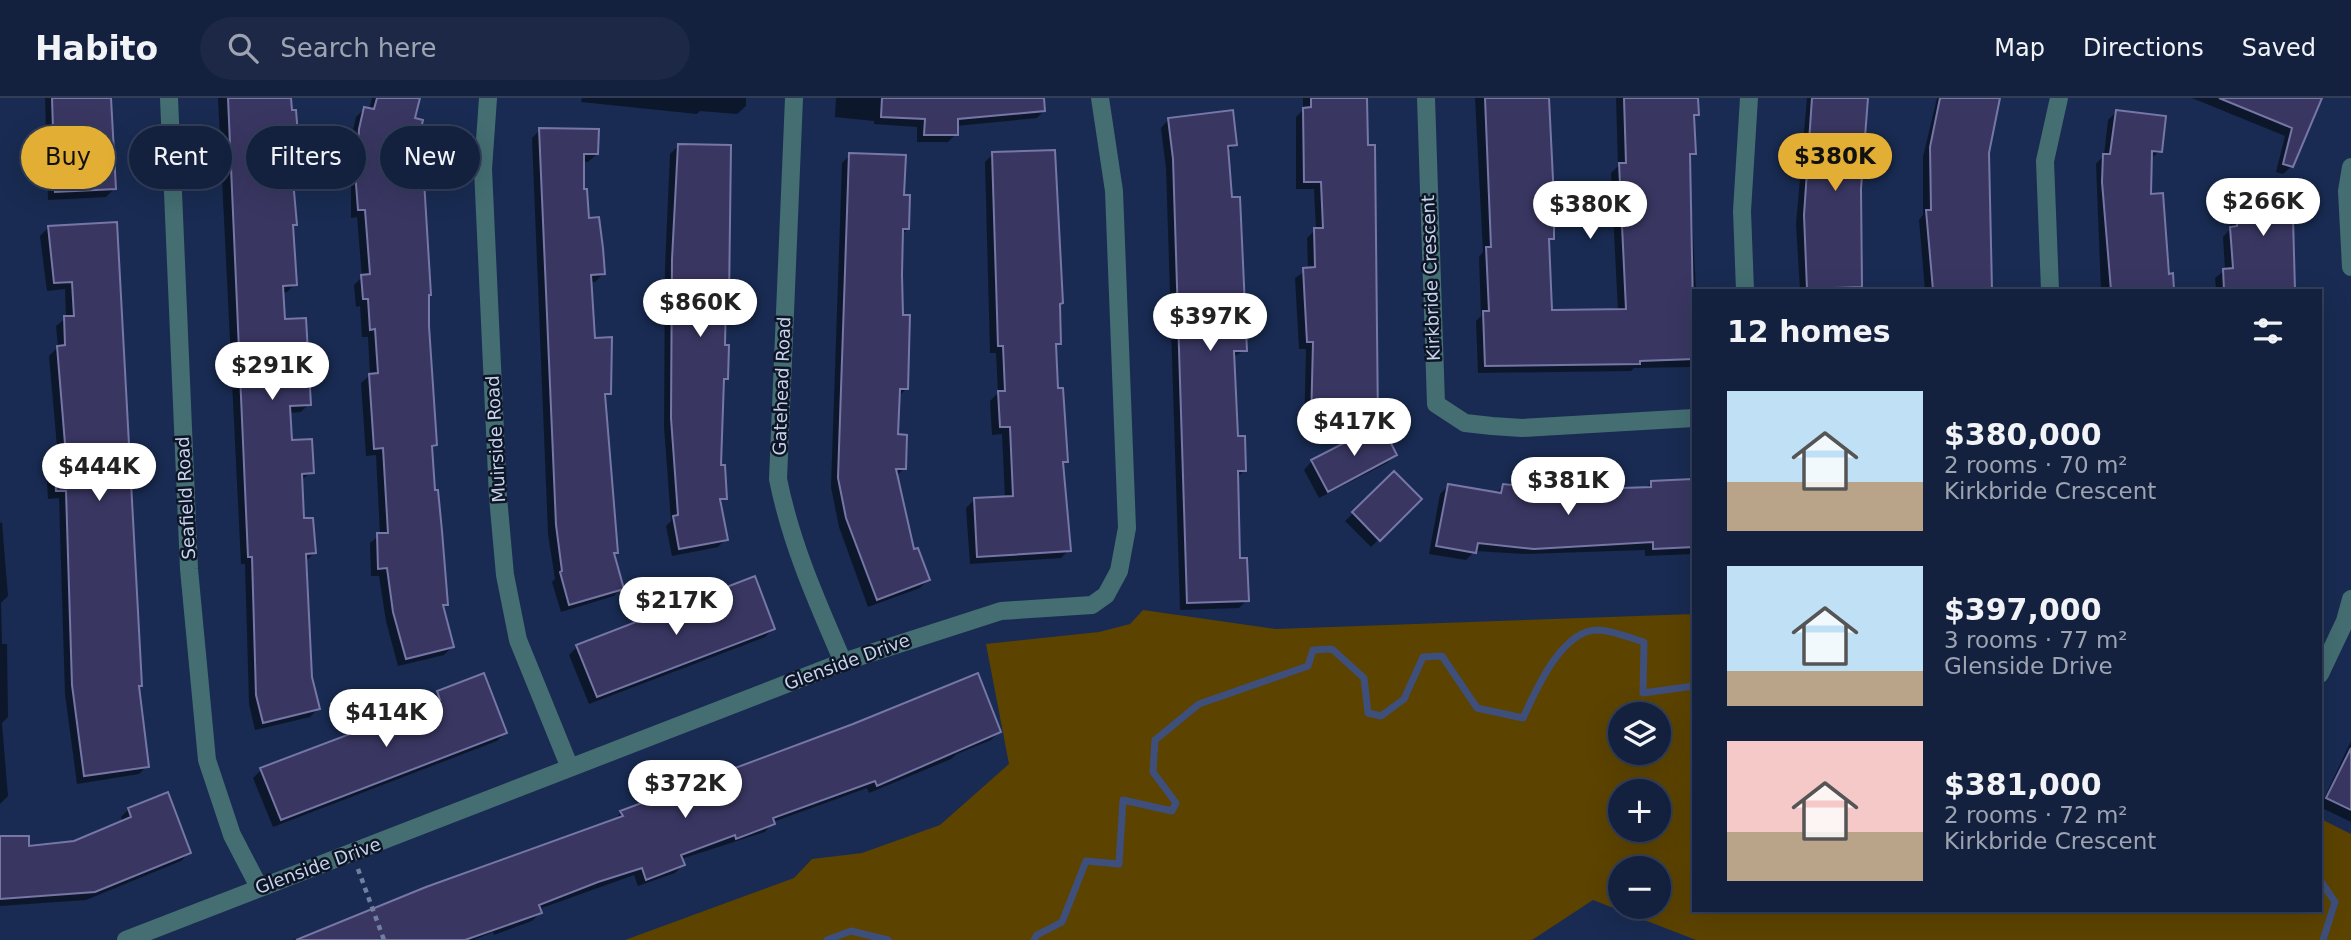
<!DOCTYPE html>
<html lang="en">
<head>
<meta charset="utf-8">
<style>
  body { margin:0; font-family:"DejaVu Sans",sans-serif; background:#1c2845; color:#f1f3f6; height:100vh; display:flex; flex-direction:column; font-size:26px; white-space:nowrap }
  * { box-sizing:border-box; margin:0 }
  p { font-size:23px; color:#9da3b0 }
  .icon { flex:none; width:38px; height:38px; fill:none; stroke:currentColor; stroke-width:2; stroke-linecap:round; stroke-linejoin:round }
  .map { position:relative; flex:1; overflow:hidden }
  .panel { position:absolute; left:1692px; top:191px; width:630px; height:623px; display:flex; flex-direction:column; background:#13203e; border-radius:0px; box-shadow:0 7px 28px #0002,0 0 0 2px #323e58 }
  .panel>* { flex:none }
  .hud { position:absolute; left:21px; top:28px; width:665px; height:63px; display:flex; gap:14px }
  .buttons { position:absolute; left:1608px; top:604px; display:grid; gap:14px }
  .buttons a { display:grid; place-items:center; width:63px; height:63px; border-radius:50%; background:#13203e; box-shadow:0 7px 28px #0002,0 0 0 2px #323e58; font-size:35px }
  .price { position:absolute; translate:-50% -60px; padding:0 16px; border-radius:24px; background:#fff; color:#222; font-size:23px; line-height:46px; filter:drop-shadow(0 2px 4px #0008) }
  .price::after { content:''; position:absolute; left:50%; top:42px; width:21px; height:16px; margin-left:-10px; background:inherit; clip-path:polygon(0 0,100% 0,50% 100%) }
  .price.current { background:#e3ae34; color:#111 }
  ul { padding:0; list-style:none }
  li { display:flex; align-items:center; gap:21px; height:175px; padding:0 35px }
  li span { display:grid; place-items:center; flex:none; width:196px; height:140px; border-radius:0px; color:#555 }
  li>.icon { margin-inline-start:auto }
  span .icon { width:84px; height:84px; fill:#fffc; stroke-width:1 }
  li b { font-size:30px }
  h2 { display:flex; justify-content:space-between; align-items:center; height:84px; padding:0 35px; font-size:30px }
  .tag { padding:0 24px; border-radius:32px; background:#13203e; box-shadow:0 7px 28px #0002,0 0 0 2px #323e58; font-size:24px; line-height:63px }
  .tag.current { background:#e3ae34; color:#111 }
  header { display:flex; align-items:center; gap:42px; box-sizing:border-box; height:98px; padding:0 35px; background:#13203e; border-bottom:2px solid #323e58 }
  header strong { font-size:33px }
  nav { display:flex; gap:38px; margin-inline-start:auto; font-size:24px }
  .search { width:490px; height:63px; background:#1c2845; display:flex; align-items:center; gap:18px; box-sizing:border-box; padding:0 24px; border-radius:38px; color:#9da3b0; font-size:26px }
  .map>svg:first-child { display:block }
  .green { fill:#5c4300; fill-rule:evenodd }
  .shadow { fill:#0007 }
  .lines { fill:none; stroke-linecap:round; stroke-linejoin:round }
  .stream { stroke:#3e4f7c; stroke-width:7 }
  .building { fill:#393762; stroke:#7676a7; stroke-width:2 }
  .path { stroke:#7180a0; stroke-width:4.5; stroke-dasharray:5 5; stroke-linecap:butt }
  .minor { stroke:#446e72; stroke-width:18 }
  .labels { text-anchor:middle; stroke-width:5; stroke-linejoin:round; paint-order:stroke }
  .street-label { font-size:18px; fill:#c6d3eb; stroke:#0d1526 }
</style>
</head>
<body>
<header>
<strong>Habito</strong>
<div class="search"><svg class="icon" aria-label="search" viewBox="0 0 24 24"><circle cx="10" cy="10" r="6"/><path d="M15 15l6 6"/></svg>Search here</div>
<nav><a>Map</a><a>Directions</a><a>Saved</a></nav>
</header>
<div class="map">
<svg width="2351" height="842" viewBox="0 0 2351 842">
  <rect width="100%" height="100%" fill="#192b52"/>
  <path class="green" d="M 1143,512 L 1276,531 L 1694,516 L 1694,812 L 2320,812 L 2321,721 L 2351,736 L 2351,842 L 1696,842 L 1593,802 L 1532,842 L 625,842 L 794,780 L 812,761 L 862,755 L 940,727 L 1009,666 L 986,546 L 1099,534 L 1130,526 ZM 1620,616 L 1659,616 L 1659,654 L 1620,654 ZM 1620,693 L 1659,693 L 1659,732 L 1620,732 ZM 1620,770 L 1659,770 L 1659,808 L 1620,808 Z"/>
  <path class="shadow" d="M 45,0 L 109,0 L 114,91 L 106,99 L 48,102 Z
    M 218,0 L 289,0 L 296,36 L 288,44 L 295,126 L 292,130 L 295,186 L 287,194 L 282,195 L 283,223 L 309,306 L 301,314 L 288,315 L 290,344 L 312,374 L 300,383 L 303,422 L 314,455 L 305,464 L 311,580 L 318,611 L 310,619 L 255,632 L 249,606 L 245,466 L 241,466 Z
    M 372,0 L 418,0 L 413,21 L 430,196 L 427,199 L 435,347 L 431,352 L 446,506 L 442,510 L 452,549 L 444,557 L 398,568 L 386,523 L 379,478 L 371,478 L 370,445 L 380,437 L 376,357 L 366,358 L 361,285 L 370,277 L 368,239 L 362,239 L 360,208 L 356,209 L 354,187 L 362,179 L 357,119 L 351,120 L 351,41 L 356,19 L 364,11 L 369,12 Z
    M 582,0 L 746,0 L 746,8 L 737,16 L 700,13 L 697,16 L 581,4 Z
    M 836,0 L 1044,0 L 1045,12 L 1037,20 L 956,28 L 956,36 L 948,44 L 917,44 L 917,29 L 874,26 L 874,23 L 835,19 Z
    M 1303,0 L 1367,0 L 1376,324 L 1368,332 L 1304,333 L 1306,251 L 1299,251 L 1295,180 L 1308,171 L 1307,140 L 1316,131 L 1314,91 L 1296,91 L 1296,19 L 1303,12 Z
    M 1475,0 L 1547,0 L 1552,140 L 1548,145 L 1550,214 L 1618,213 L 1611,75 L 1618,68 L 1616,0 L 1697,0 L 1697,17 L 1692,21 L 1694,55 L 1689,60 L 1696,192 L 1694,266 L 1691,269 L 1634,270 L 1631,273 L 1478,275 L 1476,223 L 1481,218 L 1479,159 L 1483,154 Z
    M 1807,0 L 1866,0 L 1859,91 L 1861,192 L 1800,192 L 1796,126 Z
    M 1937,0 L 1999,0 L 1987,54 L 1991,192 L 1925,192 L 1919,122 L 1923,117 L 1923,59 Z
    M 2192,0 L 2320,0 L 2292,68 L 2283,76 L 2276,74 L 2285,38 Z
    M 2116,14 L 2160,53 L 2150,61 L 2149,98 L 2162,97 L 2172,192 L 2101,192 L 2096,66 L 2104,57 L 2108,22 Z
    M 1169,21 L 1235,46 L 1227,55 L 1245,252 L 1232,260 L 1236,340 L 1244,373 L 1237,380 L 1239,462 L 1247,502 L 1239,510 L 1180,512 L 1166,70 L 1161,30 Z
    M 540,32 L 597,56 L 588,64 L 582,64 L 582,93 L 603,176 L 595,184 L 590,184 L 593,242 L 609,295 L 604,301 L 616,454 L 613,457 L 622,490 L 614,498 L 561,514 L 552,484 L 555,481 L 548,436 L 532,40 Z
    M 678,48 L 724,204 L 726,280 L 722,284 L 719,369 L 725,400 L 719,406 L 726,441 L 718,449 L 672,458 L 666,428 L 671,423 L 664,329 L 665,170 L 670,56 Z
    M 993,56 L 1058,208 L 1056,292 L 1066,364 L 1062,367 L 1069,452 L 1061,460 L 970,466 L 966,410 L 974,402 L 1005,400 L 1002,336 L 992,337 L 990,303 L 998,295 L 996,255 L 990,255 L 985,64 Z
    M 850,57 L 903,99 L 908,131 L 901,137 L 901,218 L 907,290 L 898,299 L 897,338 L 904,370 L 896,379 L 913,454 L 928,482 L 920,490 L 868,509 L 839,429 L 831,389 L 842,65 Z
    M 2241,83 L 2291,120 L 2293,192 L 2216,192 L 2215,180 L 2225,172 L 2223,139 L 2230,131 L 2233,91 Z
    M 116,126 L 140,587 L 137,590 L 147,668 L 139,676 L 77,686 L 65,596 L 59,400 L 48,401 L 46,368 L 58,360 L 49,258 L 58,249 L 56,228 L 66,220 L 65,191 L 47,193 L 40,138 L 48,130 Z
    M 1395,357 L 1387,365 L 1319,400 L 1304,372 L 1312,363 Z
    M 1394,375 L 1419,401 L 1371,449 L 1345,423 Z
    M 1651,385 L 1694,393 L 1694,456 L 1645,458 L 1645,452 L 1525,456 L 1475,453 L 1466,462 L 1429,456 L 1440,396 L 1449,387 L 1495,396 L 1503,388 L 1592,393 L 1645,391 Z
    M 2,424 L 8,498 L 1,505 L 2,546 L 7,546 L 8,619 L 2,625 L 8,698 L 0,706 L 0,425 Z
    M 773,531 L 765,539 L 589,606 L 569,557 L 577,549 Z
    M 438,594 L 505,635 L 497,643 L 273,729 L 253,680 L 261,672 L 431,607 L 430,602 Z
    M 999,634 L 991,642 L 957,656 L 951,661 L 869,695 L 867,690 L 773,724 L 765,734 L 681,761 L 683,767 L 675,775 L 638,788 L 634,777 L 539,811 L 540,815 L 532,823 L 494,837 L 493,834 L 474,842 L 292,842 L 559,741 L 614,723 L 621,714 Z
    M 2351,643 L 2351,724 L 2320,709 Z
    M 129,711 L 189,755 L 181,763 L 86,802 L 0,808 L 0,740 L 28,750 L 74,745 L 123,725 L 121,719 Z"/>
  <g class="lines">
    <path class="stream" d="M 2320,782 L 2335,804 L 2323,842
      M 827,842 L 851,833 L 888,842
      M 1034,842 L 1037,837 L 1062,824 L 1086,763 L 1119,766 L 1123,702 L 1172,713 L 1176,705 L 1153,674 L 1155,642 L 1199,606 L 1308,568 L 1313,552 L 1332,551 L 1364,580 L 1368,615 L 1381,618 L 1404,601 L 1423,559 L 1442,558 L 1477,610 L 1523,620 C 1536,592 1561,533 1597,532 C 1612,532 1630,540 1644,544 L 1643,595 L 1694,588"/>
  </g>
  <path class="building" d="M 52,0 L 111,0 L 116,91 L 55,94 Z
    M 228,0 L 291,0 L 292,12 L 296,12 L 298,37 L 289,37 L 297,127 L 293,127 L 297,187 L 283,188 L 285,221 L 306,220 L 311,307 L 290,308 L 292,342 L 312,341 L 314,375 L 302,376 L 304,420 L 313,420 L 316,455 L 306,456 L 312,579 L 320,611 L 263,625 L 256,597 L 252,459 L 248,459 Z
    M 377,0 L 420,0 L 415,20 L 423,22 L 416,53 L 421,53 L 420,82 L 424,82 L 431,197 L 429,197 L 429,228 L 437,347 L 432,348 L 435,392 L 438,392 L 442,433 L 448,507 L 443,507 L 454,549 L 406,561 L 393,514 L 387,470 L 378,471 L 377,435 L 388,435 L 383,350 L 374,351 L 369,276 L 378,275 L 375,231 L 370,232 L 368,201 L 363,201 L 361,177 L 370,176 L 365,112 L 358,112 L 356,86 L 359,31 L 364,9 L 374,11 Z
    M 882,0 L 1044,0 L 1045,13 L 958,21 L 958,37 L 924,37 L 925,21 L 881,19 Z
    M 1311,0 L 1367,0 L 1368,47 L 1375,47 L 1378,325 L 1311,326 L 1313,244 L 1307,244 L 1303,170 L 1315,169 L 1314,130 L 1323,130 L 1321,84 L 1304,84 L 1303,10 L 1311,9 Z
    M 1485,0 L 1549,0 L 1554,102 L 1554,141 L 1549,141 L 1552,212 L 1626,211 L 1619,65 L 1626,65 L 1624,0 L 1698,0 L 1699,17 L 1694,17 L 1696,56 L 1690,56 L 1694,261 L 1640,263 L 1640,266 L 1485,268 L 1483,213 L 1489,213 L 1486,149 L 1491,149 Z
    M 1812,0 L 1868,0 L 1861,91 L 1862,189 L 1807,191 L 1804,117 Z
    M 1940,0 L 2000,0 L 1989,55 L 1992,192 L 1933,192 L 1926,112 L 1931,112 L 1930,49 Z
    M 2219,0 L 2322,0 L 2293,69 L 2283,66 L 2292,30 Z
    M 1233,12 L 1237,47 L 1228,48 L 1232,99 L 1240,99 L 1247,253 L 1234,253 L 1238,338 L 1245,338 L 1246,373 L 1238,373 L 1240,460 L 1247,460 L 1249,503 L 1187,505 L 1173,61 L 1168,20 Z
    M 2116,12 L 2166,18 L 2162,54 L 2152,53 L 2151,96 L 2163,95 L 2169,176 L 2173,175 L 2174,192 L 2111,192 L 2102,84 L 2103,56 L 2110,56 Z
    M 539,30 L 599,31 L 598,56 L 584,56 L 584,91 L 587,91 L 589,120 L 599,119 L 603,150 L 605,176 L 591,177 L 595,240 L 612,239 L 611,296 L 605,296 L 618,455 L 614,455 L 624,491 L 569,507 L 560,474 L 562,473 L 556,427 Z
    M 678,46 L 731,47 L 729,202 L 726,202 L 725,247 L 729,247 L 728,281 L 724,281 L 721,367 L 725,367 L 727,401 L 720,401 L 728,442 L 679,451 L 673,418 L 678,417 L 671,320 L 672,161 Z
    M 1055,52 L 1063,205 L 1060,206 L 1061,246 L 1056,246 L 1058,290 L 1063,290 L 1068,364 L 1063,364 L 1071,453 L 977,459 L 974,400 L 1013,398 L 1010,329 L 1000,329 L 998,293 L 1005,293 L 1003,248 L 998,248 L 992,54 Z
    M 849,55 L 906,57 L 904,97 L 910,97 L 909,131 L 903,131 L 902,177 L 903,217 L 910,217 L 908,291 L 900,291 L 898,336 L 907,337 L 906,371 L 896,371 L 914,451 L 918,450 L 930,482 L 877,502 L 846,420 L 838,380 Z
    M 2240,81 L 2295,84 L 2293,120 L 2295,192 L 2224,192 L 2223,171 L 2233,170 L 2230,129 L 2237,128 Z
    M 117,124 L 142,588 L 139,588 L 149,669 L 84,678 L 72,587 L 66,393 L 56,393 L 54,358 L 66,358 L 57,248 L 65,247 L 64,218 L 74,218 L 72,184 L 54,185 L 48,128 Z
    M 1381,326 L 1397,357 L 1328,394 L 1311,362 Z
    M 1394,373 L 1422,401 L 1380,443 L 1352,414 Z
    M 1692,381 L 1694,449 L 1653,451 L 1653,444 L 1534,451 L 1478,445 L 1476,455 L 1436,448 L 1448,386 L 1501,395 L 1503,386 L 1551,391 L 1551,388 L 1593,387 L 1593,391 L 1651,389 L 1651,383 Z
    M 755,478 L 775,531 L 597,599 L 576,547 Z
    M 484,575 L 507,635 L 281,722 L 260,670 L 440,602 L 437,593 Z
    M 978,575 L 1001,634 L 877,688 L 875,683 L 773,720 L 775,726 L 736,741 L 735,737 L 681,757 L 685,767 L 646,782 L 642,770 L 598,784 L 539,807 L 542,815 L 465,842 L 296,842 L 426,789 L 623,718 L 620,713 L 853,626 Z
    M 2351,650 L 2351,712 L 2326,700 Z
    M 168,694 L 191,755 L 95,794 L 0,801 L 0,738 L 29,738 L 29,748 L 74,743 L 131,719 L 128,710 Z"/>
  <g class="lines">
    <path class="path" d="M 358,771 L 384,842"/>
    <path class="minor" d="M 169,0 L 189,471 L 207,662 L 232,737 L 259,789
      M 488,0 L 483,71 L 498,399 L 505,477 L 518,542 L 570,670
      M 794,0 L 778,381 C 791,446 817,504 843,564
      M 1426,0 L 1436,306 L 1465,325 L 1492,328 L 1522,330 L 1694,320
      M 2351,69 L 2347,93 L 2351,169
      M 1745,192 L 1742,113 L 1749,0
      M 2050,192 L 2045,63 L 2059,0
      M 2320,576 L 2345,523 L 2351,501
      M 126,842 L 843,564 L 1001,513 L 1092,507 L 1106,497 L 1119,473 L 1127,430 L 1114,93 L 1100,0"/>
  </g>
  <g class="labels">
    <g class="street-label">
      <text transform="translate(1431 180) rotate(-92)" y="6">Kirkbride Crescent</text>
      <text transform="translate(782 288) rotate(-88)" y="6">Gatehead Road</text>
      <text transform="translate(496 341) rotate(-93)" y="6">Muirside Road</text>
      <text transform="translate(186 400) rotate(-93)" y="6">Seafield Road</text>
      <text transform="translate(847 564) rotate(-20)" y="6">Glenside Drive</text>
      <text transform="translate(318 768) rotate(-20)" y="6">Glenside Drive</text>
    </g>
  </g>
</svg>
<div class="buttons">
<a><svg class="icon" aria-label="layers" viewBox="0 0 24 24"><path d="M12 4l9 5-9 5-9-5zM3 14l9 5 9-5"/></svg></a>
<a>+</a>
<a>−</a>
</div>
<b class="price current" style="left:1835px;top:95px">$380K</b>
<b class="price" style="left:2263px;top:140px">$266K</b>
<b class="price" style="left:1590px;top:143px">$380K</b>
<b class="price" style="left:700px;top:241px">$860K</b>
<b class="price" style="left:1210px;top:255px">$397K</b>
<b class="price" style="left:272px;top:304px">$291K</b>
<b class="price" style="left:1354px;top:360px">$417K</b>
<b class="price" style="left:99px;top:405px">$444K</b>
<b class="price" style="left:1568px;top:419px">$381K</b>
<b class="price" style="left:676px;top:539px">$217K</b>
<b class="price" style="left:386px;top:651px">$414K</b>
<b class="price" style="left:685px;top:722px">$372K</b>
<div class="hud">
<a class="tag current">Buy</a>
<a class="tag">Rent</a>
<a class="tag">Filters</a>
<a class="tag">New</a>
</div>
<section class="panel">
<h2>12 homes<svg class="icon" aria-label="filters" viewBox="0 0 24 24"><path d="M4 7h16M4 17h16"/><circle cx="9" cy="7" r="2"/><circle cx="15" cy="17" r="2"/></svg></h2>
<ul>
<li><span style="background:linear-gradient(#bfe0f5 65%,#b9a48a 0)"><svg class="icon" aria-label="home" viewBox="0 0 24 24"><path d="M3 11l9-7 9 7M6 9v11h12V9"/></svg></span><div><b>$380,000</b><p>2 rooms · 70 m²</p><p>Kirkbride Crescent</p></div></li>
<li><span style="background:linear-gradient(#bfe0f5 75%,#b9a48a 0)"><svg class="icon" aria-label="home" viewBox="0 0 24 24"><path d="M3 11l9-7 9 7M6 9v11h12V9"/></svg></span><div><b>$397,000</b><p>3 rooms · 77 m²</p><p>Glenside Drive</p></div></li>
<li><span style="background:linear-gradient(#f6c9c9 65%,#b9a48a 0)"><svg class="icon" aria-label="home" viewBox="0 0 24 24"><path d="M3 11l9-7 9 7M6 9v11h12V9"/></svg></span><div><b>$381,000</b><p>2 rooms · 72 m²</p><p>Kirkbride Crescent</p></div></li>
</ul>
</section>
</div>
</body>
</html>
